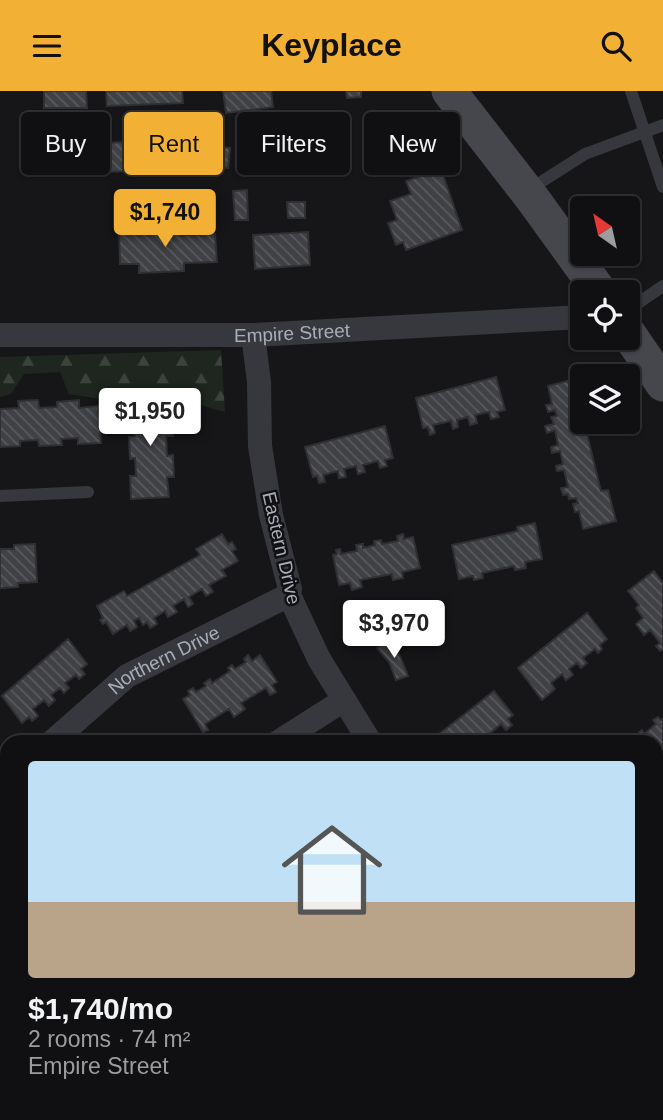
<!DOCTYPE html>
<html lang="en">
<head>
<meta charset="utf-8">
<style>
  body { margin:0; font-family:Arial,sans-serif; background:#1e1e20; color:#f1f3f6; height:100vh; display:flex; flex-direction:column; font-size:26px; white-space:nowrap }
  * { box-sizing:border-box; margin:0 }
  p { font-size:23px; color:#9c9d9f }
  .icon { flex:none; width:38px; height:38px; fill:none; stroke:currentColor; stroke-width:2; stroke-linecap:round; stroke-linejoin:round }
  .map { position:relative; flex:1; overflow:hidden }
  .panel { position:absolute; left:0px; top:644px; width:663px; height:385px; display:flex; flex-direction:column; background:#101012; border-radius:21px 21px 0 0; box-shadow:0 2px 5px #0004,0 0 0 2px #303032 }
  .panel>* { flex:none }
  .hud { position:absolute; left:21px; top:21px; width:621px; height:63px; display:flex; gap:14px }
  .needle { width:46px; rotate:326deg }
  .buttons { position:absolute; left:570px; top:105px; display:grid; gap:14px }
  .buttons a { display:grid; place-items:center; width:70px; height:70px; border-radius:7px; background:#101012; box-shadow:0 2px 5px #0004,0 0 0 2px #303032; font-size:35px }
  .price { position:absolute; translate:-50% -60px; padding:0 16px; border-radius:7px; background:#fff; color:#222; font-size:23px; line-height:46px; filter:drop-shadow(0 2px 4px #0008) }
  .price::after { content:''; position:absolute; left:50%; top:42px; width:21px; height:16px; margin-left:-10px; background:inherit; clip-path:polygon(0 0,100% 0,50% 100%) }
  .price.selected { background:#f2b134; color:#111 }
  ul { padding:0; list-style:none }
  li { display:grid; align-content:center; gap:14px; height:371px; padding:0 28px }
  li+li { border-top:2px solid #303032 }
  li span { display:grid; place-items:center; height:217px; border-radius:7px; color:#555 }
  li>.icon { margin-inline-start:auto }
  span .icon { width:126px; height:126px; fill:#fffc; stroke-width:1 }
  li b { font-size:30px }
  .tag { padding:0 24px; border-radius:7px; background:#101012; box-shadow:0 2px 5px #0004,0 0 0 2px #303032; font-size:24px; line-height:63px }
  .tag.selected { background:#f2b134; color:#111 }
  header { display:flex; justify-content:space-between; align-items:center; height:91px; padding:0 28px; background:#f2b134; color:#111; font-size:32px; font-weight:600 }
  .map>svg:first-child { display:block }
  .forest { fill:url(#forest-firs) }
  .building { fill:url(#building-back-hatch); stroke:#303034; stroke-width:2 }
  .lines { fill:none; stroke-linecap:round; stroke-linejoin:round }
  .lane { stroke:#37383d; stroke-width:12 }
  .street { stroke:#37383d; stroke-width:24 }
  .secondary { stroke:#45474d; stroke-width:35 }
  .labels { text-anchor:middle; stroke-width:5; stroke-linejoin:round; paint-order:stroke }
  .street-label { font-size:19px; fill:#a8adb8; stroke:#111113 }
</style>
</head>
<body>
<header><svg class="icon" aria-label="menu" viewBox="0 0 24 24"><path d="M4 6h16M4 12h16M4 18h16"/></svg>Keyplace<svg class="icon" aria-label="search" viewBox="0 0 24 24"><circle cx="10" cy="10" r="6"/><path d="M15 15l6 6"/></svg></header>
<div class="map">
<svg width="663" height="1029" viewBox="0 0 663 1029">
  <defs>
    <pattern id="forest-firs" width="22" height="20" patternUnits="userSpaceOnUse" patternTransform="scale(1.75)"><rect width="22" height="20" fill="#1e261f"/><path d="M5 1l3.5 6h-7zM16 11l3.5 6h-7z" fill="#3c433d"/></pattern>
    <pattern id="building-back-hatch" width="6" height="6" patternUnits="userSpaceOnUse" patternTransform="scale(1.75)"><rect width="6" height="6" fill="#404145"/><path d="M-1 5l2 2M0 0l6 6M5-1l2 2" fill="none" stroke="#595a5e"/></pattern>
  </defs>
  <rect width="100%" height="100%" fill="#161618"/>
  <path class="forest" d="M 221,259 L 225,321 L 183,309 L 164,297 L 108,309 L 69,303 L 60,281 L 24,283 L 11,303 L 0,306 L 0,266 Z"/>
  <path class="building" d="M 44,0 L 86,0 L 87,17 L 44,17 Z
    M 106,0 L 182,0 L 183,12 L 107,15 Z
    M 223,0 L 271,0 L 273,16 L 226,22 Z
    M 346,0 L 361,0 L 361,6 L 347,7 Z
    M 412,34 L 419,62 L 406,65 L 399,37 Z
    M 123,51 L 125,80 L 110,81 L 108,52 Z
    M 209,55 L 230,57 L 228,77 L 201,75 L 202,59 L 208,60 Z
    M 441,78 L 462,139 L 406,159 L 403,151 L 396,154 L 388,132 L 397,129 L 390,110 L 411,103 L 406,90 Z
    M 247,99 L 248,129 L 235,129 L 233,100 Z
    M 287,111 L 305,111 L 305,127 L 288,127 Z
    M 182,137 L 182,144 L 215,143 L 217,171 L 184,172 L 184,180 L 139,182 L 139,173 L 120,173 L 119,140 Z
    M 308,141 L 310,174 L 255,178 L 253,144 Z
    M 496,286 L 505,319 L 497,321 L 499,326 L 491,328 L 489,321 L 475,324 L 477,332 L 470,334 L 468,326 L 457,329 L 458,336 L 453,338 L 451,330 L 433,334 L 435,342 L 430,344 L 428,336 L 423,337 L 416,307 Z
    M 579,287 L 583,302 L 583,331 L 584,331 L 601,400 L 608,399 L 616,430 L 583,438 L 579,420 L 575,421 L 573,413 L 578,412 L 576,407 L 569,408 L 568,403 L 563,404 L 561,397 L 568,396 L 564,379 L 557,380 L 556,375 L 563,373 L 560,360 L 552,362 L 551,356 L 558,354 L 555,339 L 547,342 L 545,335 L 554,333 L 551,326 L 557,325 L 555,319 L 548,321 L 546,314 L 552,313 L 548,295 Z
    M 165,305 L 166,325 L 171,325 L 173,345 L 166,345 L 167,365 L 173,364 L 174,386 L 167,386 L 169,406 L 131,408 L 130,385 L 136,385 L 135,367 L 130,368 L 129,346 L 135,345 L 134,328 L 129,328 L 127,307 Z
    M 38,309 L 39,317 L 57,316 L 57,311 L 79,309 L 79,317 L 98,315 L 101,352 L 78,353 L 78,347 L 61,348 L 62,354 L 39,355 L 38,349 L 20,350 L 20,355 L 0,356 L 0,318 L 19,317 L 18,310 Z
    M 385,335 L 393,367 L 385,369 L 387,375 L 380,377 L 378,370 L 363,374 L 365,381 L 358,383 L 356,375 L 344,378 L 346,386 L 339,387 L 338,380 L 323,384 L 325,391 L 319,392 L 317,385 L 313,386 L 305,356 Z
    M 535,432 L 542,468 L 525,471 L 526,477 L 515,479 L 514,475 L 482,482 L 483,487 L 474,489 L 473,485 L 459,488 L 452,454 L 518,440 L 517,436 Z
    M 222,443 L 228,453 L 232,451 L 236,458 L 232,460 L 238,470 L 222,479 L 226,485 L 209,494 L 213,501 L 206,505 L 202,498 L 189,506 L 193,513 L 188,516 L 184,508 L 173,515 L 177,521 L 168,526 L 165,520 L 154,527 L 157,533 L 150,537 L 147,531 L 143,534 L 139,527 L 134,530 L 137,536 L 130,540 L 127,534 L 113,543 L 106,531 L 103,533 L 100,529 L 103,527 L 97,515 L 124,500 L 127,505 L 200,464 L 196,458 Z
    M 403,443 L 404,448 L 413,446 L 420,477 L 402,481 L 403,487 L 393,489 L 392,483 L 360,489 L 362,496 L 352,499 L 350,492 L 339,494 L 333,464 L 337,463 L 336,459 L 340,458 L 341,463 L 357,460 L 356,454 L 363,453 L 363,457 L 375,454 L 374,450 L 381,449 L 382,453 L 398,450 L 397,445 Z
    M 35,453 L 37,491 L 18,492 L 18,496 L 0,497 L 0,458 L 14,458 L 14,454 Z
    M 654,480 L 663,492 L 663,558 L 660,560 L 656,555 L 660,552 L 650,539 L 644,544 L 636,533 L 643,527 L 636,517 L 639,514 L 628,500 Z
    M 587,522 L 607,548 L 600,554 L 602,558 L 598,562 L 595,558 L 583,567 L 587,572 L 581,577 L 577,572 L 569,578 L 573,584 L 566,589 L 562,583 L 551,592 L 555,598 L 542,609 L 518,577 Z
    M 68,548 L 87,573 L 81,578 L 85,583 L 79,588 L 76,584 L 65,592 L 69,597 L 64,602 L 60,597 L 51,604 L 55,609 L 49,615 L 44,609 L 33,618 L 38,625 L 32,630 L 29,626 L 22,632 L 2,605 Z
    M 387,550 L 400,565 L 408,585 L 396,589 L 389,571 L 377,557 Z
    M 248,564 L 252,570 L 260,564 L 277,591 L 272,594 L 276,601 L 270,604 L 266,597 L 241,612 L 245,618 L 234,626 L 229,618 L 205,633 L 208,639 L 203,641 L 183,608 L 190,604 L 188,600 L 193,597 L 196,601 L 206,595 L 204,592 L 210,588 L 212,592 L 230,580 L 228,577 L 232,574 L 235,578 L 246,571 L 244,568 Z
    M 494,600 L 513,624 L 508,628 L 512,634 L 506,639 L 501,633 L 489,643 L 494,649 L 492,651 L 482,651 L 481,649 L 479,651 L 429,651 Z
    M 658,626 L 661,629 L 663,628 L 663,669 L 656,674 L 656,651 L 634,651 L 639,647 L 636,644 L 642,639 L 644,643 L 656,633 L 653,629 Z
    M 1,786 L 7,790 L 7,848 L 6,850 L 0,847 Z
    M 659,918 L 663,923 L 663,938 L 656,930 L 659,927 L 656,924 L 656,920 Z"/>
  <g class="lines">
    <path class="lane" d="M 631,0 L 663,96
      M 527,100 L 585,63 L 663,34
      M 628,219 L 663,195
      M 0,405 L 88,401"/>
    <g class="street">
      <path id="s1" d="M 0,244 L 253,244 L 583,226"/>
      <path d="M 253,244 L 259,291 L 260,355 L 271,424 L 290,498 L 289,504 L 319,568 L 370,651"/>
      <path id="s2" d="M 52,651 L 127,585 L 289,504"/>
      <path d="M 278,651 L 344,609"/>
      <path d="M 0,703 L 7,695"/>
      <path d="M 0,983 L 7,964"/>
      <path d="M 656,1016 L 663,1024"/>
    </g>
    <path class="secondary" d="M 449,0 L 532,107 L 600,201
      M 628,242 L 663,293"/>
  </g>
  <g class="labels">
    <g class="street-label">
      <text dy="7" stroke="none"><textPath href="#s1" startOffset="292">Empire Street</textPath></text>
      <text transform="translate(282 457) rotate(77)" y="7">Eastern Drive</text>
      <text dy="7" stroke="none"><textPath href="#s2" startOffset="140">Northern Drive</textPath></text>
    </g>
  </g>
</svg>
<div class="buttons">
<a><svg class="needle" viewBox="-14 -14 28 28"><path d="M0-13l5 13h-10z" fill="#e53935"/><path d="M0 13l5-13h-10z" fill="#9c9d9f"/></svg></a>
<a><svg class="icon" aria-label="locate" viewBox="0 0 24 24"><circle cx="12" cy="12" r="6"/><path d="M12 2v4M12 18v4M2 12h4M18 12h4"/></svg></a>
<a><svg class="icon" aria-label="layers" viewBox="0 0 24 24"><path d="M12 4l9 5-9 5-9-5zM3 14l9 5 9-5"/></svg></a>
</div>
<b class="price selected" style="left:165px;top:158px">$1,740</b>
<b class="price" style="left:150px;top:357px">$1,950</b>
<b class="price" style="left:394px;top:569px">$3,970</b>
<div class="hud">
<a class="tag">Buy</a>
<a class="tag selected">Rent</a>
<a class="tag">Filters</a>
<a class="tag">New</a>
</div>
<section class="panel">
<ul>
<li><span style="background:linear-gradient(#bfe0f5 65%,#b9a48a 0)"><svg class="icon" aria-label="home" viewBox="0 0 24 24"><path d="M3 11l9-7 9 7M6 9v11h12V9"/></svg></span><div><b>$1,740/mo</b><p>2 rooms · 74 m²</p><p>Empire Street</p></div></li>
</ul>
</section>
</div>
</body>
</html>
